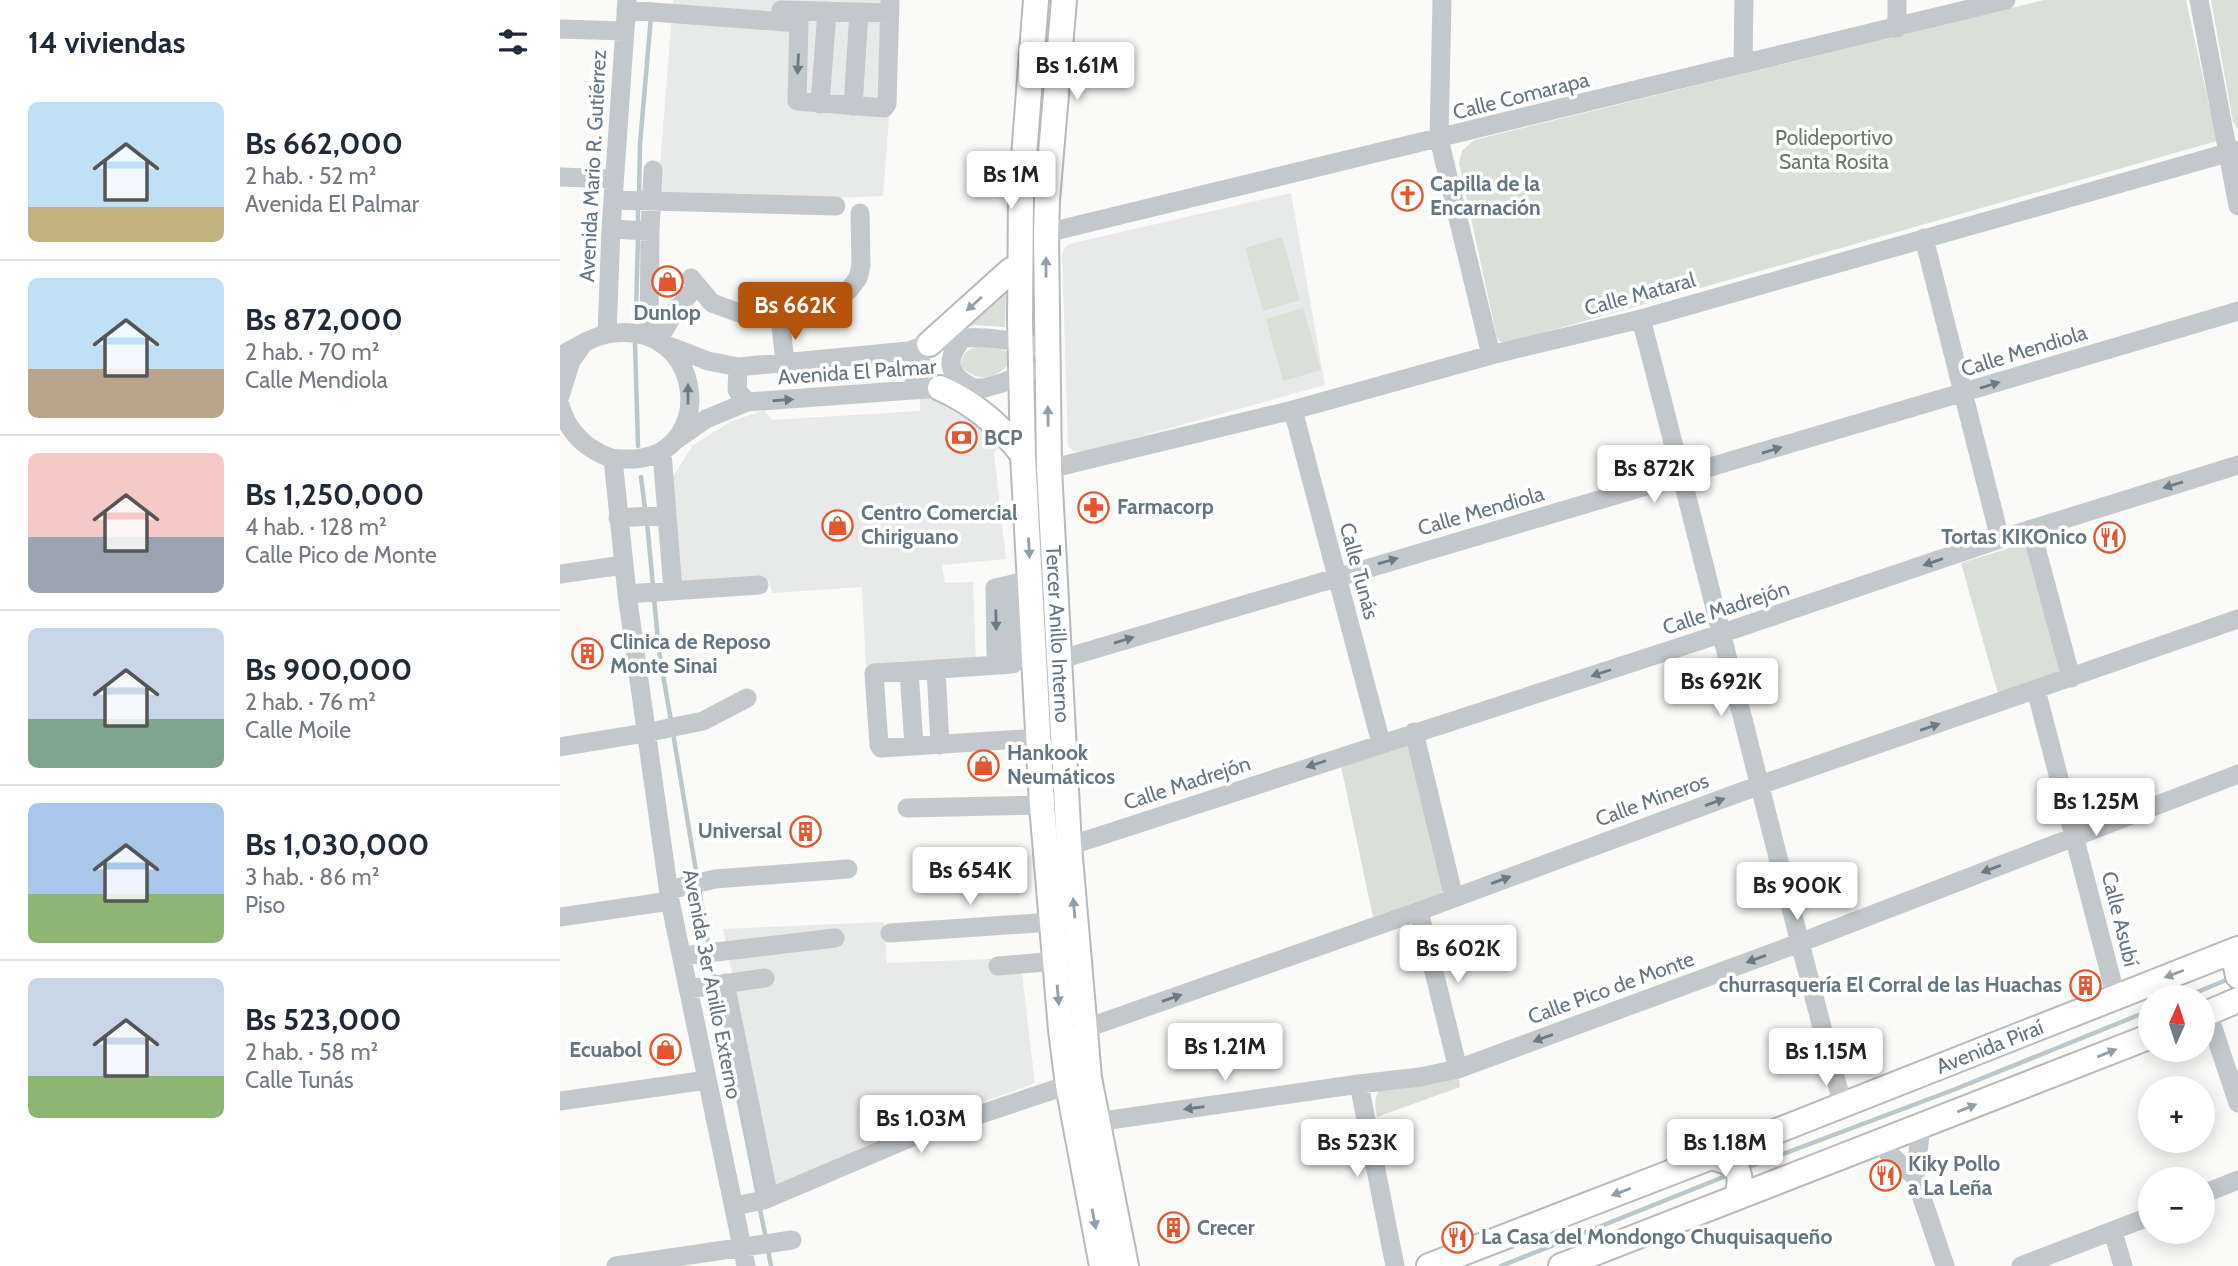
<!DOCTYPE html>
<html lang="es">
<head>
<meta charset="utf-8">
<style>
  body { margin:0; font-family:Cabin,sans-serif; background:#f2f2f3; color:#1f2937; height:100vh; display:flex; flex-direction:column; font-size:26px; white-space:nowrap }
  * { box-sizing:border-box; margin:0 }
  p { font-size:23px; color:#747a83 }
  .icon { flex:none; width:38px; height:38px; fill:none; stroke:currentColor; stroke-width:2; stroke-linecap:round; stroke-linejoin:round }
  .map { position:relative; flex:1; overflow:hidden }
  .drawer { display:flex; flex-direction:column; background:#fff; width:560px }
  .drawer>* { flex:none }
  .needle { width:46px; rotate:3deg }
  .tools { position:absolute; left:1578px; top:985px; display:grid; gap:14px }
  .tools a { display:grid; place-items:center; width:77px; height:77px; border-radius:50%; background:#fff; box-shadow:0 4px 18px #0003; font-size:35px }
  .price { position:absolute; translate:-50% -60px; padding:0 16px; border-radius:7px; background:#fff; color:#222; font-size:23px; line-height:46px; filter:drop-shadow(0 2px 4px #0008) }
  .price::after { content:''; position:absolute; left:50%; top:42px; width:21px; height:16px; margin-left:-10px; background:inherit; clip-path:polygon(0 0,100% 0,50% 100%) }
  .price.on { background:#b45309; color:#fff }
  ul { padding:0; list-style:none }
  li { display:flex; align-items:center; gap:21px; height:175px; padding:0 28px }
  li+li { border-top:2px solid #e0e1e3 }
  li span { display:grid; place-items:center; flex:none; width:196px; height:140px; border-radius:10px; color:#555 }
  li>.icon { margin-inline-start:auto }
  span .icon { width:84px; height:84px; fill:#fffc; stroke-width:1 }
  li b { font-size:30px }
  h2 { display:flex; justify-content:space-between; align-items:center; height:84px; padding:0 28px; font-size:30px }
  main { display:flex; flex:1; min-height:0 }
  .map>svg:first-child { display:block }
  .built { fill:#e8e9e9 }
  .green { fill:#dadfd7 }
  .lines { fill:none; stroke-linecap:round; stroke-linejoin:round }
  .stream { stroke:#bbc7cb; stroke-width:4.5 }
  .major-casing { stroke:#b5babe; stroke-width:28 }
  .minor { stroke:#c3c8cc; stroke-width:19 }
  .major { stroke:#fff; stroke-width:24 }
  .oneway { fill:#6a7a87 }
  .oneway2 { fill:#939fa8 }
  .labels { text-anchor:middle; stroke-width:7; stroke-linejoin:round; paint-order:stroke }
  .street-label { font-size:21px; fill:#657683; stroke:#fff }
  .park-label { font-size:21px; fill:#687a64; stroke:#fff }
  .poi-label { font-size:21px; font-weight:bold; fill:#657683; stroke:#fff; text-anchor:start }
</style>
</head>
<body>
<main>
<section class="drawer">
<h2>14 viviendas<svg class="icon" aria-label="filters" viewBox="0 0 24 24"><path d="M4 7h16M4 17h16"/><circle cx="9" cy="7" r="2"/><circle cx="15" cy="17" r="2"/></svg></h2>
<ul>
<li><span style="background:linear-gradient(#bfe0f5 75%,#c2b280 0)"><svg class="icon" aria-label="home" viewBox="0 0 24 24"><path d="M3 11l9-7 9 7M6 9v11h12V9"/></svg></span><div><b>Bs 662,000</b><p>2 hab. · 52 m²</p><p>Avenida El Palmar</p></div></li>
<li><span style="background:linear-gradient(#bfe0f5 65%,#b9a48a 0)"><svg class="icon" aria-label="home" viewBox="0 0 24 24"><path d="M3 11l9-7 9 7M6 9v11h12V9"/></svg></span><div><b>Bs 872,000</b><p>2 hab. · 70 m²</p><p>Calle Mendiola</p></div></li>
<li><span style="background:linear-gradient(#f6c9c9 60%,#9aa5b1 0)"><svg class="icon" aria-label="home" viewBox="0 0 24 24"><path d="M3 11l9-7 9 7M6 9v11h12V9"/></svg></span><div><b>Bs 1,250,000</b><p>4 hab. · 128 m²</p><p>Calle Pico de Monte</p></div></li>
<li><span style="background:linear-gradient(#c9d6e8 65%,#7fa58c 0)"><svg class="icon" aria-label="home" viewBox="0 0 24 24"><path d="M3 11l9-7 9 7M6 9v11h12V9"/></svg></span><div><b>Bs 900,000</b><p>2 hab. · 76 m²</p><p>Calle Moile</p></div></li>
<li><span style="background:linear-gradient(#a9c7e8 65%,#8fb573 0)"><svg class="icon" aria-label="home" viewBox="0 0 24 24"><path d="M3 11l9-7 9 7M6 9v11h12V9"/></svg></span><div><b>Bs 1,030,000</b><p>3 hab. · 86 m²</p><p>Piso</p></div></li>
<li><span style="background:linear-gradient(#c9d6e8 70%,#8fb573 0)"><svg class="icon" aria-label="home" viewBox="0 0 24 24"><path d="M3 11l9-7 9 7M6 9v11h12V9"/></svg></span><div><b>Bs 523,000</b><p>2 hab. · 58 m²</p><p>Calle Tunás</p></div></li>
</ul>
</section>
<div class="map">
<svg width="1678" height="1266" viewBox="0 0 1678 1266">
  <rect width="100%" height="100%" fill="#fafaf8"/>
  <path class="built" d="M 113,0 L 338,0 L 323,196 L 97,205 Z
    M 731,193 L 765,385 L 524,452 L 513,451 L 508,446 L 502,254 L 504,248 L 509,244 Z
    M 360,397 L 383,398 L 443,444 L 434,453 L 446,559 L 382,565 L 385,583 L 413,582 L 416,661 L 306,666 L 302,587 L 212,593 L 209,580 L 118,589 L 112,478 L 133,445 L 170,422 L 204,410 L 212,420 L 360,411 Z
    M 324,922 L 327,963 L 460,958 L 475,1083 L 312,1143 L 216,1188 L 163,929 Z"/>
  <path class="green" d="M 1484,0 L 1626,0 L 1657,141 L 947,343 L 941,342 L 937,338 L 899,163 L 902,151 L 914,140 Z
    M 1651,0 L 1678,0 L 1678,129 L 1673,122 Z
    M 722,237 L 740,300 L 703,311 L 685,248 Z
    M 446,289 L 445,327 L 415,325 L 404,328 Z
    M 743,308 L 761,370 L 723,381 L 706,319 Z
    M 421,345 L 436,347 L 448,352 L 448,365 C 434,380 415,382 401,366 C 402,352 409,349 421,345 Z
    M 1469,542 L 1503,673 L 1438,694 L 1401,563 Z
    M 851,743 L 886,891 L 813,917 L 781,766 Z
    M 899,1077 L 900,1087 L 817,1117 C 815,1106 813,1098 821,1088 Z"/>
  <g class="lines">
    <path class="stream" d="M 79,196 L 80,144 L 91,16
      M 78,224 L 78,204
      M 76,312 L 78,236
      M 75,343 L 78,446
      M 81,477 L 85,509
      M 87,522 L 93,586
      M 94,598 L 99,651 L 111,721
      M 113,733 L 137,877
      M 139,889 L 149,949
      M 151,958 L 155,980
      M 1623,998 L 1671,978
      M 170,1057 L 198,1196
      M 1186,1168 L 1393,1090 L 1591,1010
      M 199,1205 L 206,1238
      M 208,1250 L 211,1266
      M 941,1266 L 1171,1174"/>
    <defs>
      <g id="major">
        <path d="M 476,0 L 461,196 L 460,320 L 463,455 L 482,805 L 501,1030 L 508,1085 L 542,1266"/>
        <path id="s1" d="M 504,0 L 487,200 L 486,233 L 489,469 L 509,846 L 529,1078 L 566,1266"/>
        <path d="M 369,344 L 450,271 L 460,265"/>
        <path d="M 380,388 C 414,403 441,426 463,455"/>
        <path d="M 1678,953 L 1675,961 L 1678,976"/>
        <path d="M 1643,1015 L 1678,1000"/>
        <path d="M 1151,1157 C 1177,1164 1184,1169 1177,1197"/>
        <path id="s2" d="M 869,1266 L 1151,1157 L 1678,949"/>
        <path d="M 1001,1266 L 1591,1036"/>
      </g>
    </defs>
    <use href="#major" class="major-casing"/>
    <path class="minor" d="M 882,0 L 879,139 L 931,355
      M 1639,0 L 1678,206
      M 66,10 L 239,23 L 237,101 L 324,108 L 327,104 L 330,0
      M 221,10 L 330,13
      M 1337,28 L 1337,0
      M 0,29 L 64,31
      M 1183,64 L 1184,0
      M 260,104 L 267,11
      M 293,106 L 299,12
      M 0,177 L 54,179
      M 53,200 L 276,206
      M 51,229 L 90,231 L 93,170
      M 486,233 L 1446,0
      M 1364,238 L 1440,539
      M 131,278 L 152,303 L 182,314 L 220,316 L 253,307 L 289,290 L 298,278 L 301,265 L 300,213
      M 220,316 L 225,363
      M 1081,319 C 1150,581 1212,844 1283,1106
      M 47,334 L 51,229 L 67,0
      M 89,336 L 90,231
      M 404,337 C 385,359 386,374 413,388
      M 98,340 L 116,310 L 137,285
      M 104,344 L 148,361 L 178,367 L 349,351 C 402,332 433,335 487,349
      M 349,351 L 362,364 L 361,373 L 350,390
      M 0,356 C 15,348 31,337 48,334 C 144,317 159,453 74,459 C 65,459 56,460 48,457 C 23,447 7,430 0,405
      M 178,367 L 177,390 L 187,402
      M 0,396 L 11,361 L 21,347
      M 733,410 L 821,743
      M 116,440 L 146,419 L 187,402 L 380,388 L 424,388 L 442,383 L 472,370
      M 102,453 L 113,590
      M 53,459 L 67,594 L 110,901 L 186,1266
      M 489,469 L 733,410 L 931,355 L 1081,319 L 1678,150
      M 58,518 L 107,515
      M 1471,529 L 1511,678
      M 0,574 L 63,565
      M 471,580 L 435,588 L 436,653 L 439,655 L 474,658
      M 452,584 L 452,656
      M 67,594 L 199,585
      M 498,660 L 1678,311
      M 376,669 L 380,745
      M 349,671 L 453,664
      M 1476,690 L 1556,997
      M 854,732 L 894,898
      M 354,746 L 349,671 L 314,673 L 319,745 L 321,748 L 479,738
      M 0,747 L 85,733 L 143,721 L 187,698
      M 347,808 L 482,805 L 485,817
      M 500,854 L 509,846 L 1160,634 L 1440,539 L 1678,465
      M 109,890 L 155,879 L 288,869
      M 859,911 L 898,1069
      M 0,917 L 110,901
      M 330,933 L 492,922
      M 122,956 L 275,938
      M 438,966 L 496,961
      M 165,983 L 209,1198
      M 128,989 L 205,978
      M 1648,1013 L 1678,1103
      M 524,1029 L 859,911 L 1200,785 L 1678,619
      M 799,1084 L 835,1266
      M 0,1101 L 147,1080
      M 536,1122 L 799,1084 L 860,1077 L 898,1069 L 1239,943 L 1678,774
      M 1361,1127 L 1355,1177 L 1385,1266
      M 1317,1143 L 1355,1177
      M 1643,1194 L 1678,1180
      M 174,1206 L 204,1200 L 352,1137 L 508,1085
      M 1553,1232 L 1563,1266
      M 56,1266 L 232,1240
      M 1461,1266 L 1591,1216"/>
    <use href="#major" class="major"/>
  </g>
  <defs><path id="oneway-solid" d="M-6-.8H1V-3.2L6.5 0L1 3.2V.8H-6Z" transform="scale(1.75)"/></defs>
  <g class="oneway">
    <use href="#oneway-solid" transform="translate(238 64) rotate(93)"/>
    <use href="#oneway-solid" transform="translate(1430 385) rotate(-17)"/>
    <use href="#oneway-solid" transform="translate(128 394) rotate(-90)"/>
    <use href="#oneway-solid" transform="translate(223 400) rotate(-4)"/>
    <use href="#oneway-solid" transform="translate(1212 450) rotate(-17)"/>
    <use href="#oneway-solid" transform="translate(1613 485) rotate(163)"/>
    <use href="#oneway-solid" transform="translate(828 561) rotate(-16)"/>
    <use href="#oneway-solid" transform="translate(1373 562) rotate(161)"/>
    <use href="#oneway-solid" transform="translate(436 620) rotate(89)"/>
    <use href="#oneway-solid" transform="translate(564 640) rotate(-17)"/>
    <use href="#oneway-solid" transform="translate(1041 673) rotate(162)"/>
    <use href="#oneway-solid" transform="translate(1370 727) rotate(-19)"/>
    <use href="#oneway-solid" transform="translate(756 764) rotate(162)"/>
    <use href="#oneway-solid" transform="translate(1155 802) rotate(-20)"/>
    <use href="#oneway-solid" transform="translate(1431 869) rotate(159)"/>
    <use href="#oneway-solid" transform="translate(941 880) rotate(-20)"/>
    <use href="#oneway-solid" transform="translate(1196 959) rotate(160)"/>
    <use href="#oneway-solid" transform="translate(612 998) rotate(-19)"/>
    <use href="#oneway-solid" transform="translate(983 1038) rotate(160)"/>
    <use href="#oneway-solid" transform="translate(634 1108) rotate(172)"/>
  </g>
  <g class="oneway2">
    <use href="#oneway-solid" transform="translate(486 267) rotate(-90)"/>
    <use href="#oneway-solid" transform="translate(414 304) rotate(138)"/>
    <use href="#oneway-solid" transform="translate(488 416) rotate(-91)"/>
    <use href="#oneway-solid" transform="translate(469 548) rotate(87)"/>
    <use href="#oneway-solid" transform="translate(514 908) rotate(-95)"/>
    <use href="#oneway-solid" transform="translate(1614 974) rotate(159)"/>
    <use href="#oneway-solid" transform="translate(498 995) rotate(85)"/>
    <use href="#oneway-solid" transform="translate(1547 1053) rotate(-22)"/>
    <use href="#oneway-solid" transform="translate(1407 1108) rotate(-22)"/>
    <use href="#oneway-solid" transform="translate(1061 1192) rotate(159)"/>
    <use href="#oneway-solid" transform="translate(534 1219) rotate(79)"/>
  </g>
  <defs>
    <symbol id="church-ring" viewBox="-11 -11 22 22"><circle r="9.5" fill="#fff" stroke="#e4572e" stroke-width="1.5"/><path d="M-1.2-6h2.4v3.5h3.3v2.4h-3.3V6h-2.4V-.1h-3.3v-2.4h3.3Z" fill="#e4572e"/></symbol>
    <symbol id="shop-ring" viewBox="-11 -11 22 22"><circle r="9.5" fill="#fff" stroke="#e4572e" stroke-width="1.5"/><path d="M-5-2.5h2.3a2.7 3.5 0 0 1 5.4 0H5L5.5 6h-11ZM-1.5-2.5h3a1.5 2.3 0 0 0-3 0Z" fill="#e4572e"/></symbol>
    <symbol id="bank-ring" viewBox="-11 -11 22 22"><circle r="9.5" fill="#fff" stroke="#e4572e" stroke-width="1.5"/><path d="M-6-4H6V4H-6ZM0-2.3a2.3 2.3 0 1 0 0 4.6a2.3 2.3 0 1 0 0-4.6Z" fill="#e4572e"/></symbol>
    <symbol id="pharmacy-ring" viewBox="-11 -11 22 22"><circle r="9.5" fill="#fff" stroke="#e4572e" stroke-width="1.5"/><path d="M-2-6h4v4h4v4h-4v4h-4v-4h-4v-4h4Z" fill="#e4572e"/></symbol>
    <symbol id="restaurant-ring" viewBox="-11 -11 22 22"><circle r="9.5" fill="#fff" stroke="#e4572e" stroke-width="1.5"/><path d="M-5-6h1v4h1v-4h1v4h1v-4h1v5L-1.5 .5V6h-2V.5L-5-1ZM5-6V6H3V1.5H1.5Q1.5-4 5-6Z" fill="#e4572e"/></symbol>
    <symbol id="building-ring" viewBox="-11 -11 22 22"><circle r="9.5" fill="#fff" stroke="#e4572e" stroke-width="1.5"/><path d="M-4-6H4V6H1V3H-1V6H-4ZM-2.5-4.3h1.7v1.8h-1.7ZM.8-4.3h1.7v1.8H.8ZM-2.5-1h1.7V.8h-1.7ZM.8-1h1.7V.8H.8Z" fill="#e4572e"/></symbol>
  </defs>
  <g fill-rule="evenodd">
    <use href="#church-ring" x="830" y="178" width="35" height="35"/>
    <use href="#shop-ring" x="90" y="264" width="35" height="35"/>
    <use href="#bank-ring" x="384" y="420" width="35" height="35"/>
    <use href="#pharmacy-ring" x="516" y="490" width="35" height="35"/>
    <use href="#shop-ring" x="260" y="508" width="35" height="35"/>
    <use href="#restaurant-ring" x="1532" y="520" width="35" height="35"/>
    <use href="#building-ring" x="10" y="636" width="35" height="35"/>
    <use href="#shop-ring" x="406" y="748" width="35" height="35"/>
    <use href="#building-ring" x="228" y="814" width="35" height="35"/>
    <use href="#building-ring" x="1508" y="968" width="35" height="35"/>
    <use href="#shop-ring" x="88" y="1032" width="35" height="35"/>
    <use href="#restaurant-ring" x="1308" y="1158" width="35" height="35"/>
    <use href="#building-ring" x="596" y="1210" width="35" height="35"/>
    <use href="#restaurant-ring" x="880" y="1220" width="35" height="35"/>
  </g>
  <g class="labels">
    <g class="street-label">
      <text transform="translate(961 96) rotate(-14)" y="7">Calle Comarapa</text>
      <text transform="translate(33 166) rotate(-87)" y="7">Avenida Mario R. Gutiérrez</text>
      <text transform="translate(1080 294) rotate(-15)" y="7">Calle Mataral</text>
      <text transform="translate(1464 351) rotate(-17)" y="7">Calle Mendiola</text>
      <text transform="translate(297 372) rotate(-4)" y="7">Avenida El Palmar</text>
      <text transform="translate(921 511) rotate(-16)" y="7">Calle Mendiola</text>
      <text transform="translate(799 571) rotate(75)" y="7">Calle Tunás</text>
      <text transform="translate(1166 608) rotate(-18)" y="7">Calle Madrejón</text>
      <text dy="7" stroke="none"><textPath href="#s1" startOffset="635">Tercer Anillo Interno</textPath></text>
      <text transform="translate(627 783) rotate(-18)" y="7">Calle Madrejón</text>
      <text transform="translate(1092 800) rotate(-20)" y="7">Calle Mineros</text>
      <text transform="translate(1560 919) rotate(76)" y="7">Calle Asubí</text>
      <text transform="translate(152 984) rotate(79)" y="7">Avenida 3er Anillo Externo</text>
      <text transform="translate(1051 988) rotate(-20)" y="7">Calle Pico de Monte</text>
      <text dy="7" stroke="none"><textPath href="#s2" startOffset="602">Avenida Piraí</textPath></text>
    </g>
    <g class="park-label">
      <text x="1274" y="145">Polideportivo<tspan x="1274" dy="24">Santa Rosita</tspan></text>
    </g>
    <g class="poi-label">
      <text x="870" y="191">Capilla de la<tspan x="870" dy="24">Encarnación</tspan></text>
      <text x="107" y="320" text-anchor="middle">Dunlop</text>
      <text x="424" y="445">BCP</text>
      <text x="557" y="514">Farmacorp</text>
      <text x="301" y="520">Centro Comercial<tspan x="301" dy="24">Chiriguano</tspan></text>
      <text x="1527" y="544" text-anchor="end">Tortas KIKOnico</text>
      <text x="50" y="649">Clinica de Reposo<tspan x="50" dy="24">Monte Sinai</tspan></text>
      <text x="447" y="760">Hankook<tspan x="447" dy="24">Neumáticos</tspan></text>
      <text x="222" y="838" text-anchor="end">Universal</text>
      <text x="1502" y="992" text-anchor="end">churrasquería El Corral de las Huachas</text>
      <text x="82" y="1057" text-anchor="end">Ecuabol</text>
      <text x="1348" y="1171">Kiky Pollo<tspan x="1348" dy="24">a La Leña</tspan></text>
      <text x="637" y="1235">Crecer</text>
      <text x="921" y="1244">La Casa del Mondongo Chuquisaqueño</text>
    </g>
  </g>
</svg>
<div class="tools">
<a><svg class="needle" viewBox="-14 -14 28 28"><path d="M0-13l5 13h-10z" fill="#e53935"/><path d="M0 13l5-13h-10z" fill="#747a83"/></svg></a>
<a>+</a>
<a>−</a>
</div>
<b class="price" style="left:517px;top:102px">Bs 1.61M</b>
<b class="price" style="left:451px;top:211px">Bs 1M</b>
<b class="price on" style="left:235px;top:342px">Bs 662K</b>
<b class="price" style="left:1094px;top:505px">Bs 872K</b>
<b class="price" style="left:1161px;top:718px">Bs 692K</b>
<b class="price" style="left:1536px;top:838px">Bs 1.25M</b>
<b class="price" style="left:410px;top:907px">Bs 654K</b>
<b class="price" style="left:1237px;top:922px">Bs 900K</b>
<b class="price" style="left:898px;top:985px">Bs 602K</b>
<b class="price" style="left:665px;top:1083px">Bs 1.21M</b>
<b class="price" style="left:1266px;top:1088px">Bs 1.15M</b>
<b class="price" style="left:361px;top:1155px">Bs 1.03M</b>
<b class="price" style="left:797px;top:1179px">Bs 523K</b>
<b class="price" style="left:1165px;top:1179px">Bs 1.18M</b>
</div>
</main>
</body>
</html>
